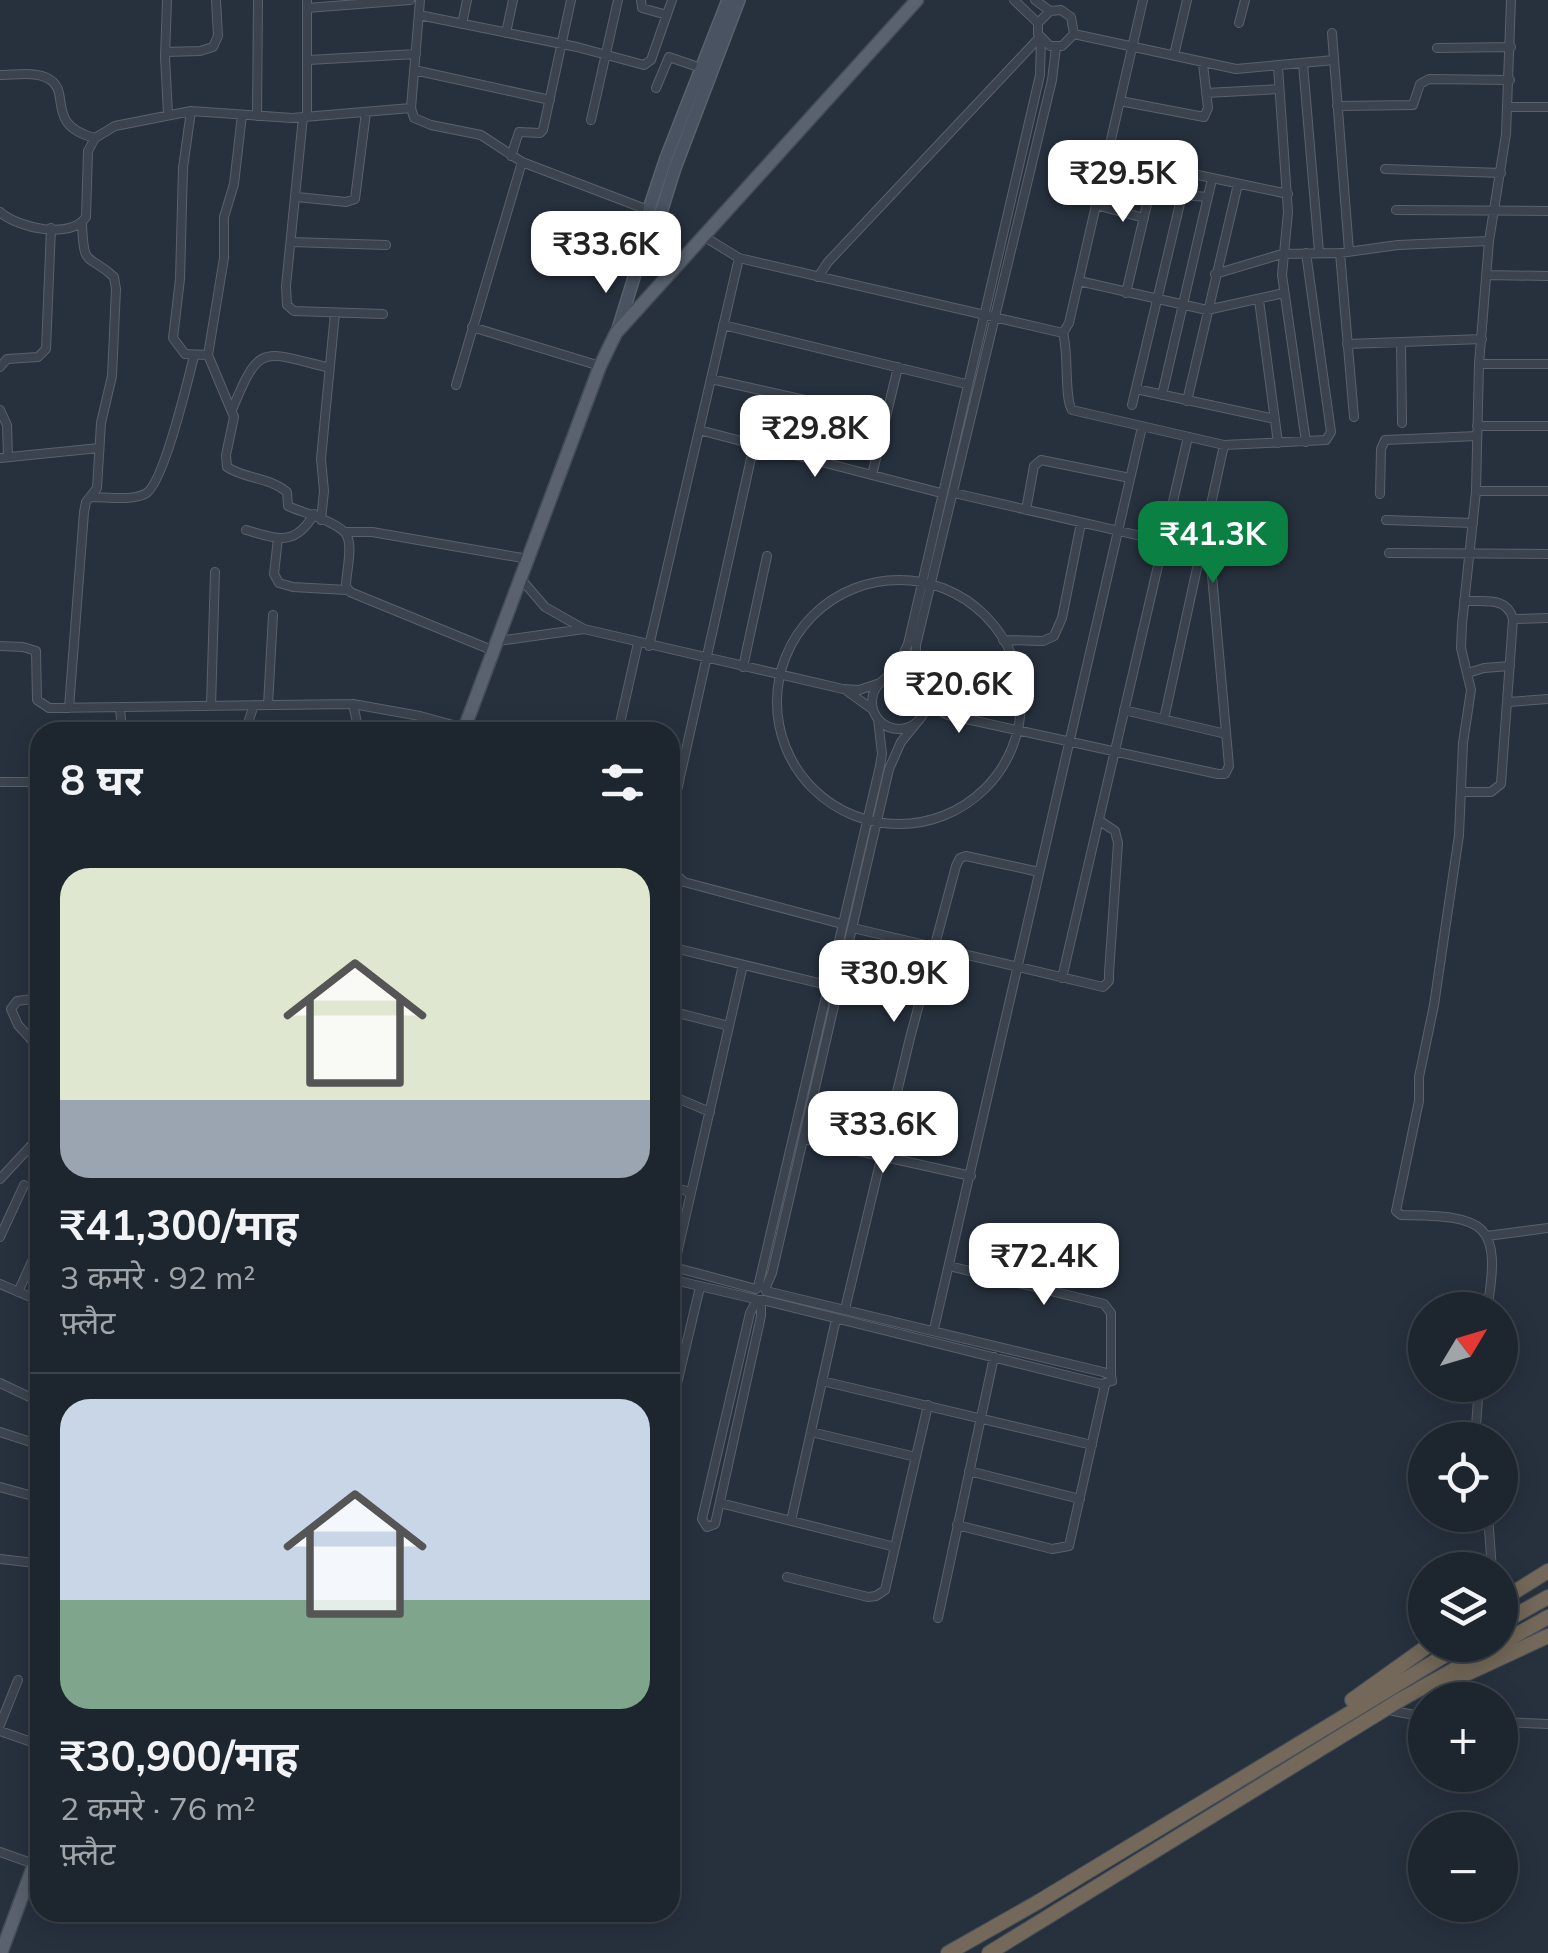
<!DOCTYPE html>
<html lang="hi">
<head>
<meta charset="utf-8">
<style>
  body { margin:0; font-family:Mulish,"Noto Sans Devanagari",sans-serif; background:#252d36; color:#f1f3f6; height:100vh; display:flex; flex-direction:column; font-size:38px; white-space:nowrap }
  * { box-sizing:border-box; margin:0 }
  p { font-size:32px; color:#a0a5aa }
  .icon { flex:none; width:55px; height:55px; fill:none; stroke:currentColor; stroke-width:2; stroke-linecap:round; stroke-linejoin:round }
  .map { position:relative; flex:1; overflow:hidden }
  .panel { position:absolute; left:30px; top:722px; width:650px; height:1200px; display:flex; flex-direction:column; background:#1d252e; border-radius:30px; box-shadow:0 5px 25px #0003,0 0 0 2px #3b424a }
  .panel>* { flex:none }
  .needle { width:65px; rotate:52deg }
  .buttons { position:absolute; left:1408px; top:1292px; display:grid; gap:20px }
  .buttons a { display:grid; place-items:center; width:110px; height:110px; border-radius:50%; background:#1d252e; box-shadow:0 5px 25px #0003,0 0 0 2px #3b424a; font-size:50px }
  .price { position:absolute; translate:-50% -85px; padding:0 22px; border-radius:20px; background:#fff; color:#222; font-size:32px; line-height:65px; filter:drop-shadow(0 2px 5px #0008) }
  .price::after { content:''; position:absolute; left:50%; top:60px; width:30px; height:22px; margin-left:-15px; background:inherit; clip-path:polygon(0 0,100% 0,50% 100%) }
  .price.current { background:#0b8043; color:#fff }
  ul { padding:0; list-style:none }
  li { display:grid; align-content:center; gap:20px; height:530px; padding:0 30px }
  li+li { border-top:2px solid #3b424a }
  li span { display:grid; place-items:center; height:310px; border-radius:30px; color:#555 }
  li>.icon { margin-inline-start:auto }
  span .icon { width:180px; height:180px; fill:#fffc; stroke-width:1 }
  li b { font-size:42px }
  h2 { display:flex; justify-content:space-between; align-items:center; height:120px; padding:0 30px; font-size:42px }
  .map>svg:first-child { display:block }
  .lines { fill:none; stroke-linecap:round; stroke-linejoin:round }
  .street-casing { stroke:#59616c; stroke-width:10 }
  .secondary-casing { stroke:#59616c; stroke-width:14 }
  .primary-casing { stroke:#444c57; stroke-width:15 }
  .highway-casing { stroke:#464e59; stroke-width:16 }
  .street { stroke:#3b434e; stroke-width:8 }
  .secondary { stroke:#495361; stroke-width:11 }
  .primary { stroke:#59626e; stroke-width:12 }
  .highway { stroke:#736859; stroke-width:14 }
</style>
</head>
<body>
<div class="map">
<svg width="1548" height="1953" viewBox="0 0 1548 1953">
  <rect width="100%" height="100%" fill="#27313e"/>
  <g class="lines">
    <defs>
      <path id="street" d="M 167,0 L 165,57 L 168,114
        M 420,0 L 411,108 L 414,118 L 431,125 L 481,135 L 522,162 L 648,210
        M 641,0 L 642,8 L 667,15
        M 1014,0 L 1038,23
        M 1035,0 L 1050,11 L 1061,10 L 1071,17 L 1074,34 L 1062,46 L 1050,46 L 1038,34 L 1038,23 L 1050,11
        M 307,8 L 410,0
        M 419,15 L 577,47 L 644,65 L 651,60 L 672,0
        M 1239,23 L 1245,0
        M 462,24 L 467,0
        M 506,33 L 513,0
        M 1332,33 L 1349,251
        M 1074,34 L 1236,69 L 1334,60
        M 1437,48 L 1511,47
        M 165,52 L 200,51 L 213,47 L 218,36 L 216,0
        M 1174,55 L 1187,0
        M 308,60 L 416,54
        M 1303,64 L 1319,252
        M 1278,67 L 1288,212 L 1282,275 L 1306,442
        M 414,70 L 550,100
        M 0,75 C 15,75 36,71 49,79 C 72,92 44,125 95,138
        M 656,88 L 669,57 L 701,68
        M 1206,93 L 1279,89
        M 1120,101 L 1204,117 L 1208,108 L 1203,64
        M 1337,106 L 1413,105 L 1420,84 L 1429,79 L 1510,80
        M 1508,107 L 1548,107
        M 191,111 L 183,168 L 180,279 L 173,338 L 185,354 L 208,355
        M 242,115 L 234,184 L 224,217 L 224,258 L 208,355 L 234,417 L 226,455 L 227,467 C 245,479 269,477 287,492 L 288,506 C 300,512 341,522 347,536 C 353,548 346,573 346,586 L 350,592 L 494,651
        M 257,116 L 258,0
        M 307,116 L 307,0
        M 303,117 L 286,286 L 287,305 L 294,311 L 383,314
        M 591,120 L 618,0
        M 511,156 L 519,132 L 540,133 L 543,130 L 571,0
        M 1108,156 L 1288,194
        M 1385,169 L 1501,173
        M 297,197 L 346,202 L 355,199 L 366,112
        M 1096,205 L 1144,218
        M 1396,210 L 1548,211
        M 0,212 C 18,228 71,240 86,217 L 88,151 L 95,138 L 115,126 L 191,111 L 292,118 L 411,108
        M 703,236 L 739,258 L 1063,333 L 1069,323 L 1143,0
        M 291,242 L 386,245
        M 1340,253 L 1354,417
        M 1215,274 L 1282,254 L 1340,253 L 1398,245 L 1489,241
        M 1486,275 L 1548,276
        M 818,277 L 828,262 L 1040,37
        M 1079,281 L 1207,310 L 1284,293
        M 1126,293 L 1156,166
        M 1259,300 L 1278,443
        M 723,325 L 966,384
        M 472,327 L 600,366
        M 1063,333 C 1069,354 1064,398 1072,410 L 1224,445 L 1326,440 L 1331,432 L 1306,253
        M 1401,342 L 1402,423
        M 1347,344 L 1482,339
        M 1479,364 L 1548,364
        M 0,367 L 7,359 L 38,357 L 46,349 L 51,228
        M 711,379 L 885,418
        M 456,385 L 522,162
        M 1136,389 L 1275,419
        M 1162,395 L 1212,179
        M 1187,401 L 1238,184
        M 1132,405 L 1182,195 L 1208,197
        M 0,410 L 7,425 L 8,457
        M 232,410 C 260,341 263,352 330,368
        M 1477,426 L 1548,426
        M 699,430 L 941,493
        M 0,458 L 99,448
        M 872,475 L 898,367
        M 1476,491 L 1548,491
        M 1380,494 L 1381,449 L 1385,440 L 1477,436
        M 90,497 C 106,497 130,501 145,494 C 163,486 188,380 194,356
        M 1026,510 L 1034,466 L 1041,460 L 1130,478
        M 321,520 L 324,491 L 321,459 L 335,313
        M 1386,520 L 1473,523
        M 246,530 C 278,539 295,547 314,514
        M 345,532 L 372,532 L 528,559
        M 278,538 L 274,574 L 279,583 L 293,587 L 347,590
        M 1389,553 L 1548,554
        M 521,579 L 545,607 L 584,629 L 843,689 L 859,690 L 880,683
        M777 702a122 122 0 1 1 244 0a122 122 0 1 1-244 0Z
        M 1513,619 L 1548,618
        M 1003,640 L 1043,641 L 1054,636 L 1062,618 L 1081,523
        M 498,641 L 584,629
        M 0,646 L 23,647 L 36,651 L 37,700 L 49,708 L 353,704 L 420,716 L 464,728
        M 649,646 L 739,258
        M 743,667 L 767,556
        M 1468,673 L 1484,668 L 1510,666
        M872 702a27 27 0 1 1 54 0a27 27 0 1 1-54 0Z
        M 886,678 L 900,661 L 908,644 L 1040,75 L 1041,39
        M 922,688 L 916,666 L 916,645 L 1052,80 L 1056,47
        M 847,691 L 872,709
        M 925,696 L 937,709 L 948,715 L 1218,774 L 1225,774 L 1229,766 L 1211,564 L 1207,555 L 1180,545 L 954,493
        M 1508,702 L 1548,699
        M 353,704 L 359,732
        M 268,705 L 273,615
        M 211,706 L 215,572
        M 69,708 L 84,512 L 86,502 L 97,488 L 101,423 L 112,376 L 116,289 L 114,277 C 87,252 84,270 82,224
        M 120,708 L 122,732
        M 1124,710 L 1226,734
        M 1164,719 L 1224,445
        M 245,732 L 254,705
        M 618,732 L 638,643
        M 0,782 L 40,782
        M 1462,792 L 1491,792 L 1501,784 L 1513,619 C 1507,596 1484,602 1464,601
        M 670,822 L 754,445
        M 670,869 L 684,882 L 842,924
        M 853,928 L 1103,987 L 1109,981 L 1109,973 L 1118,843 L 1115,831 L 1100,821
        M 670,947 L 827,985
        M 1062,978 L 1188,437
        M 40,998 L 17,1001 L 11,1009 L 18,1025 L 40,1049
        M 670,1011 L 729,1026
        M 670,1095 L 710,1112
        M 804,1139 L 971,1176
        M 0,1179 L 40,1136
        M 670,1187 L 691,1192
        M 1487,1236 L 1548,1228
        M 0,1237 L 24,1185
        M 670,1266 L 756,1289
        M 949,1266 L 1104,1304 L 1111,1313 L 1111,1375
        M 674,1267 L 743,965
        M 670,1279 L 755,1299
        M 0,1284 L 40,1301
        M 758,1287 L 880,766 L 882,754 L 878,719
        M 765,1289 L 772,1273 L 889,769 L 901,742 L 918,721
        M 18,1292 L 40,1244
        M 763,1300 L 1101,1384 L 1112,1381 L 1111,1375 L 1103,1372 L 766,1291
        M 761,1301 L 761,1316 L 715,1524 L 707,1527 L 702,1519 L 750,1313 L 757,1300 L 764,1300
        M 845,1309 L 910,1038 L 956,866 L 960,858 L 966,856 L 1039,872
        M 1487,1310 C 1502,1222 1486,1216 1401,1215 L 1396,1211 L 1419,1101 L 1419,1077 L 1434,1005 L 1459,835 L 1463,743 L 1471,690 L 1461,648 L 1462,624 L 1476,491 L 1479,364 L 1489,241 L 1506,134 L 1511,0
        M 934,1329 L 1142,427
        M 822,1381 L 1092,1445
        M 0,1383 L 40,1402
        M 670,1413 L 700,1287
        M 0,1432 L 40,1445
        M 811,1432 L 916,1457
        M 1475,1440 L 1479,1385
        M 969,1471 L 1080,1499
        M 0,1487 L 40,1498
        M 720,1503 L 895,1547
        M 1488,1515 L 1492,1570
        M 791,1521 L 836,1319
        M 957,1525 L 1052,1549 L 1069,1546 L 1105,1385
        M 0,1559 L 35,1563
        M 787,1577 L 868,1597 L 876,1596 L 885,1590 L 928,1405
        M 938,1618 L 994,1357
        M 1393,1711 L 1425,1717
        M 1500,1722 L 1548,1724
        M 0,1725 L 18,1680
        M 0,1731 L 40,1745
        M 0,1852 L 34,1864
        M 233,1912 L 252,1917"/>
      <path id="secondary" d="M 636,271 L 635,251 L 666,158 L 728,0
        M 618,329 L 636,271 L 649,251 L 675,168 L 739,0"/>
      <path id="primary" d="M 463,732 L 600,366 L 616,333 L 917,0
        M 1,1953 L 40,1848"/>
      <path id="highway" d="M 1500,1601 L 1548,1571
        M 1500,1624 L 1548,1597
        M 1500,1644 L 1548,1617
        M 1449,1682 L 1548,1636
        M 1352,1700 L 1429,1645
        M 948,1953 L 1038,1902 L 1462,1645
        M 989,1953 L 1400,1700 L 1498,1645"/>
    </defs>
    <use href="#street" class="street-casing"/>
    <use href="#secondary" class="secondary-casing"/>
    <use href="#primary" class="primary-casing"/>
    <use href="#highway" class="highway-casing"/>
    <use href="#street" class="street"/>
    <use href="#secondary" class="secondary"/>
    <use href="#primary" class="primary"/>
    <use href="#highway" class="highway"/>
  </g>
</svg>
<div class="buttons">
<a><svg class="needle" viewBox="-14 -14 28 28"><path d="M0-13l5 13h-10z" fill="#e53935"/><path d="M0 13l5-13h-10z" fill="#a0a5aa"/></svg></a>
<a><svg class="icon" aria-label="locate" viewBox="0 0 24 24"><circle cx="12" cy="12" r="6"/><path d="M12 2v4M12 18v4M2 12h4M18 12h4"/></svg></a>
<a><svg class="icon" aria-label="layers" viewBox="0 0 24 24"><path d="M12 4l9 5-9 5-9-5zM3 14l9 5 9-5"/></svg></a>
<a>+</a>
<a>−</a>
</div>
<b class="price" style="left:1123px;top:225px">₹29.5K</b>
<b class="price" style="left:606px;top:296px">₹33.6K</b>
<b class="price" style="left:815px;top:480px">₹29.8K</b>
<b class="price current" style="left:1213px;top:586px">₹41.3K</b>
<b class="price" style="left:959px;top:736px">₹20.6K</b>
<b class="price" style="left:894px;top:1025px">₹30.9K</b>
<b class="price" style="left:883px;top:1176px">₹33.6K</b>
<b class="price" style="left:1044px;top:1308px">₹72.4K</b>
<section class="panel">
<h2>8 घर<svg class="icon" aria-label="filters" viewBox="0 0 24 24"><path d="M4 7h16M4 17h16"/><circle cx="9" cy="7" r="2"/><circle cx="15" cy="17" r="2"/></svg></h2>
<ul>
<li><span style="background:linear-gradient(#dfe7d0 75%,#9aa5b1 0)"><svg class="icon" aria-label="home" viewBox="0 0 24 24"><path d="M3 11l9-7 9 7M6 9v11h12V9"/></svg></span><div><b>₹41,300/माह</b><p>3 कमरे · 92 m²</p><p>फ़्लैट</p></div></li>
<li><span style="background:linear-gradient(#c9d6e8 65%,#7fa58c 0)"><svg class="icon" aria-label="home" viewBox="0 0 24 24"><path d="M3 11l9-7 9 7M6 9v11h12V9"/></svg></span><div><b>₹30,900/माह</b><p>2 कमरे · 76 m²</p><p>फ़्लैट</p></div></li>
</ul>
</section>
</div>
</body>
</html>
